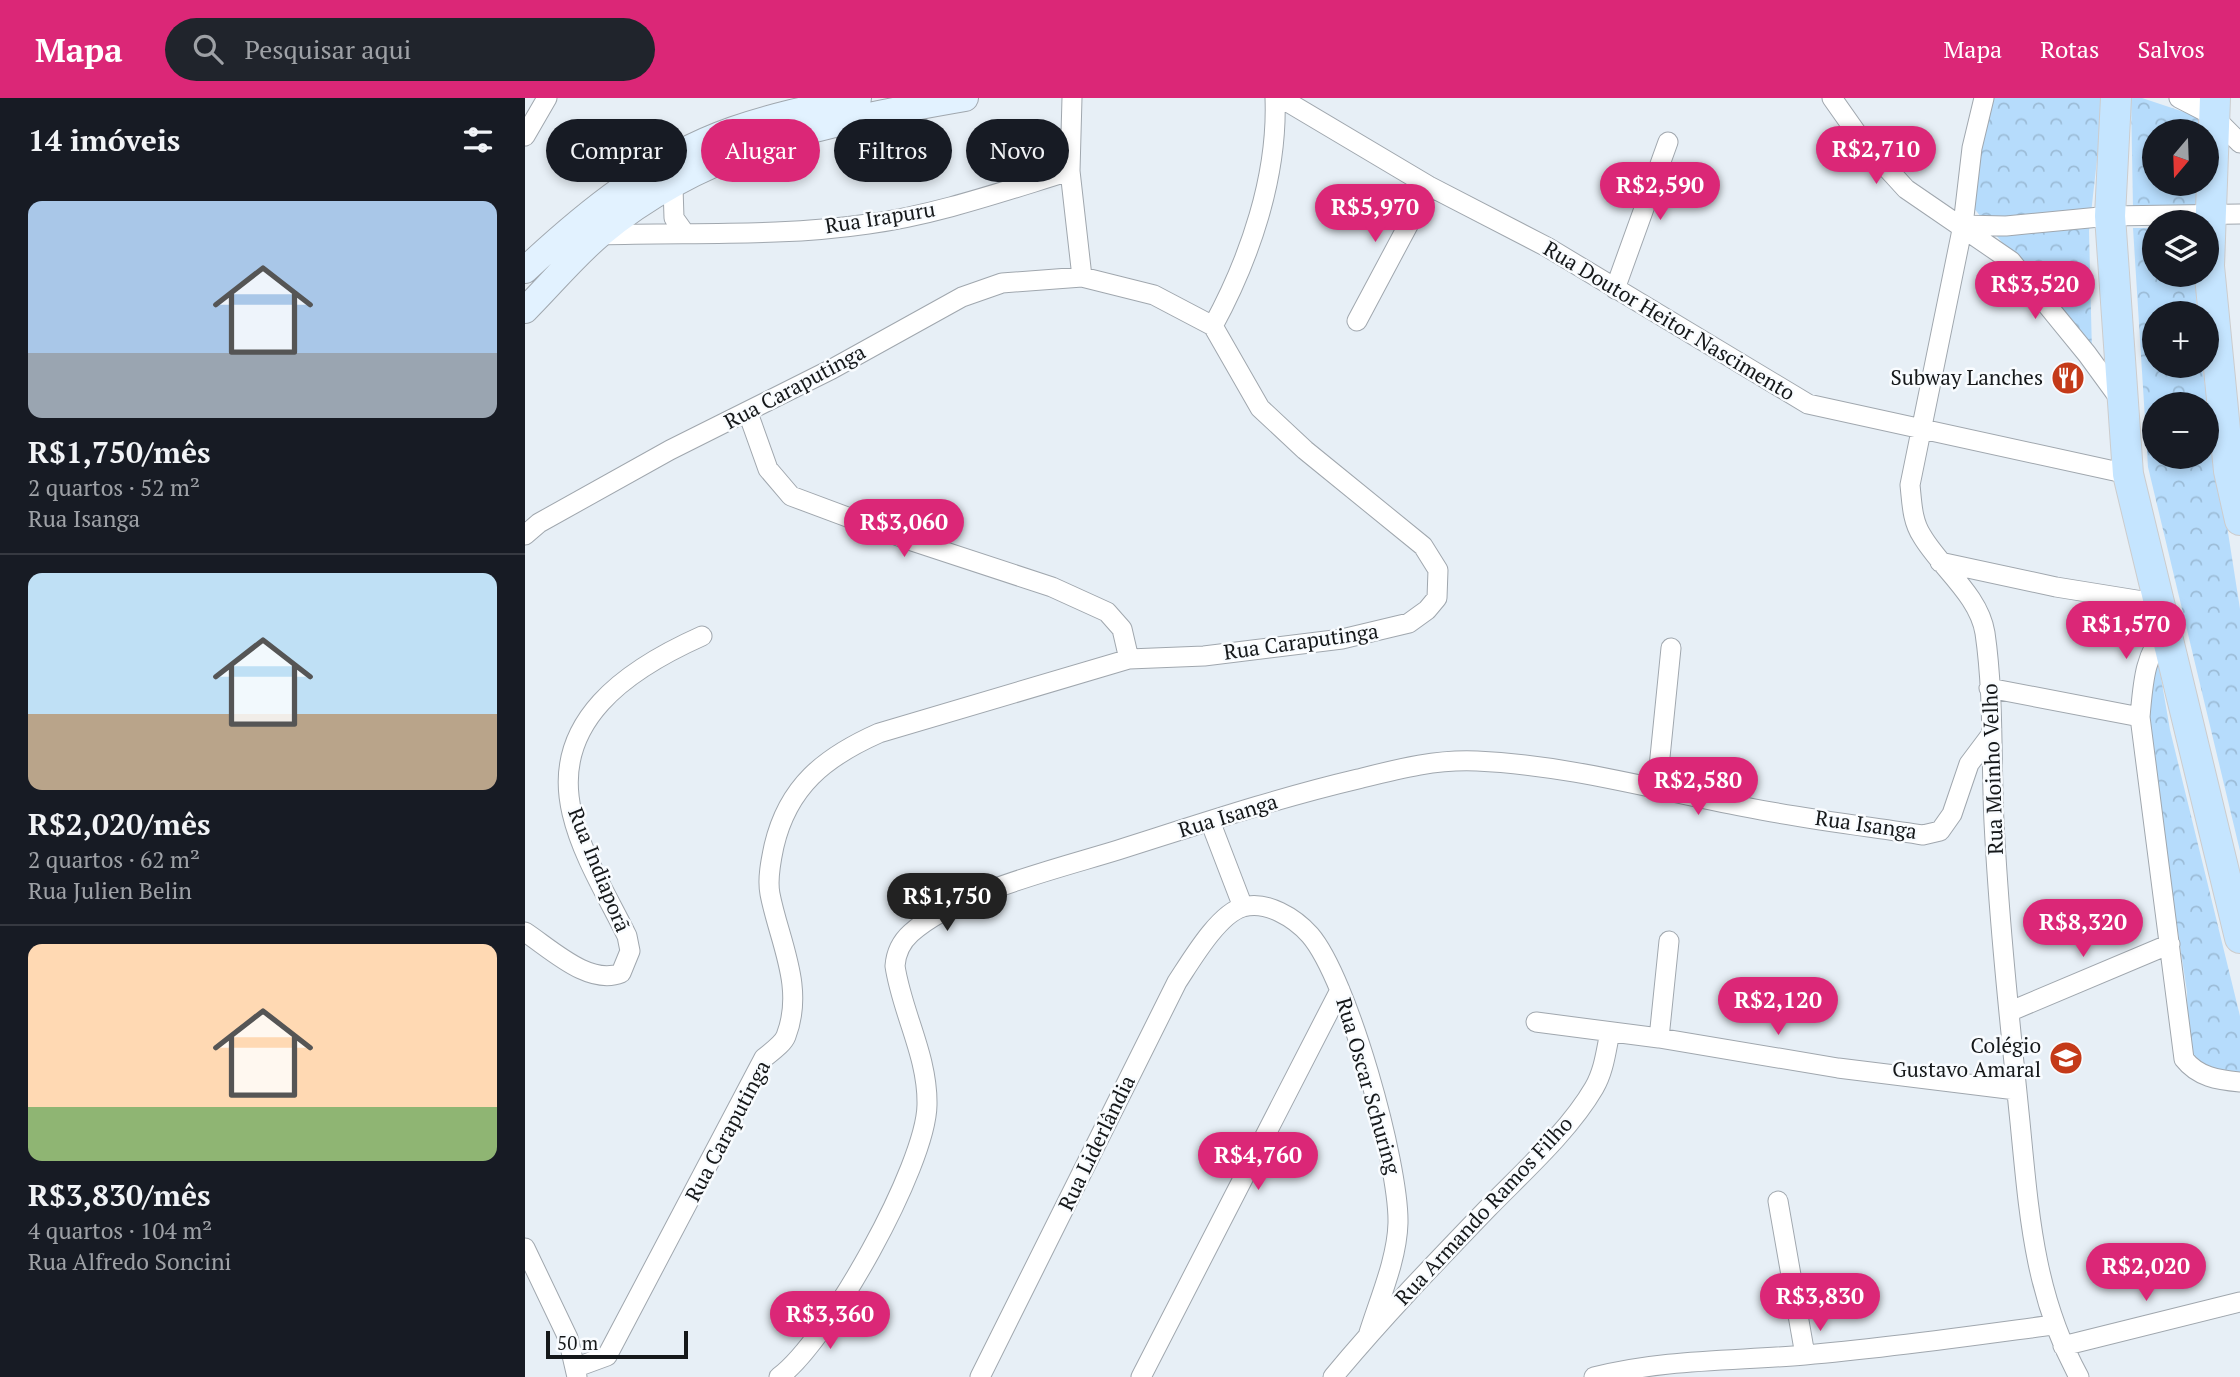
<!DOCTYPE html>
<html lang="pt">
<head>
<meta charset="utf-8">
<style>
  body { margin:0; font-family:"PT Serif",serif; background:#20242c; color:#f1f3f6; height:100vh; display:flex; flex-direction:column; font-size:26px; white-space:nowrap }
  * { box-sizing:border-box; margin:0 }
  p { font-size:23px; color:#9ea1a6 }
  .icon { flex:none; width:38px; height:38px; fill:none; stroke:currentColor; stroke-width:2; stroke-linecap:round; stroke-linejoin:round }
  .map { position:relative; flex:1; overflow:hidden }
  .side { display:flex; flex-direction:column; background:#171b24; width:525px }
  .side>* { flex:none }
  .banner { position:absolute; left:21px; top:21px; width:665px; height:63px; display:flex; gap:14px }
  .needle { width:46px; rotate:199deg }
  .controls { position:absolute; left:1617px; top:21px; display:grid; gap:14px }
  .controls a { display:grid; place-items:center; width:77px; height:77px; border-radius:50%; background:#171b24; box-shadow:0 4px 10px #0003; font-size:35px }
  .scale { position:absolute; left:21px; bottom:18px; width:142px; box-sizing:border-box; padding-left:7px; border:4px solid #15181a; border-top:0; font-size:19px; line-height:24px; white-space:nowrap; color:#15181a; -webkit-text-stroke:5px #f9fcff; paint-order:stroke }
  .price { position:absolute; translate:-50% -60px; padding:0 16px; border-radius:24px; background:#db2777; color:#fff; font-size:23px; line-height:46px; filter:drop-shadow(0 2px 4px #0008) }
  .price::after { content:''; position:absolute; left:50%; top:42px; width:21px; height:16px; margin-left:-10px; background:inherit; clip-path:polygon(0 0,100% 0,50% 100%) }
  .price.selected { background:#222; color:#fff }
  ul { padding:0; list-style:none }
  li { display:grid; align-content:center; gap:14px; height:371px; padding:0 28px }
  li+li { border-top:2px solid #363941 }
  li span { display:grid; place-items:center; height:217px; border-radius:14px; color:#555 }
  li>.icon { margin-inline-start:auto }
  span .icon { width:126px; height:126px; fill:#fffc; stroke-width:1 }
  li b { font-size:30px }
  h2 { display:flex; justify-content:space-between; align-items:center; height:84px; padding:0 28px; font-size:30px }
  .chip { padding:0 24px; border-radius:32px; background:#171b24; box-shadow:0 4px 10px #0003; font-size:24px; line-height:63px }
  .chip.selected { background:#db2777; color:#fff }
  header { display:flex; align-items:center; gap:42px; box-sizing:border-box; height:98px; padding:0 35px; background:#db2777; color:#fff }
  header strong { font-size:33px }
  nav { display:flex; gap:38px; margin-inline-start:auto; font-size:24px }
  .search { width:490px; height:63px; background:#20242c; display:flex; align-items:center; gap:18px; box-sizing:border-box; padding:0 24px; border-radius:38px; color:#9ea1a6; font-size:26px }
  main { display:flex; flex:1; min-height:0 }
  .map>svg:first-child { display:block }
  .forest { fill:url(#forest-crowns); fill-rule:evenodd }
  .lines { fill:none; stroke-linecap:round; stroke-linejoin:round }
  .minor-casing { stroke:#a0a7ae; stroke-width:21 }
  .secondary-casing { stroke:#a0a7ae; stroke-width:28 }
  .primary-casing { stroke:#cccccd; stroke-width:32 }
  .minor { stroke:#fff; stroke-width:19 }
  .secondary { stroke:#e2f2ff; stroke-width:26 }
  .primary { stroke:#c5e5ff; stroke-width:30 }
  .labels { text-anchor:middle; stroke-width:5; stroke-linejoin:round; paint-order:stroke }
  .street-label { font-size:21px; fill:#15181a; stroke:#f9fcff }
  .poi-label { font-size:21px; fill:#15181a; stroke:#f9fcff; text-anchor:end }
</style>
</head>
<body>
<header>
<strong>Mapa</strong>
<div class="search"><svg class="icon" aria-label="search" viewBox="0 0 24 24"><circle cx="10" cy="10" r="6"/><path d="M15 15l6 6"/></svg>Pesquisar aqui</div>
<nav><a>Mapa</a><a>Rotas</a><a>Salvos</a></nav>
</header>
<main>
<section class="side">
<h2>14 imóveis<svg class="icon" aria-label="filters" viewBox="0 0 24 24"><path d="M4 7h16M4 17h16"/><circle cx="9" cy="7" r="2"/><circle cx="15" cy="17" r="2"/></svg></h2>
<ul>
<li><span style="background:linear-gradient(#a9c7e8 70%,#9aa5b1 0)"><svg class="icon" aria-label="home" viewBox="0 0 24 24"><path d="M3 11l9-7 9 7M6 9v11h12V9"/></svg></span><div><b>R$1,750/mês</b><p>2 quartos · 52 m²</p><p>Rua Isanga</p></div></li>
<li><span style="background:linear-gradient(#bfe0f5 65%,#b9a48a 0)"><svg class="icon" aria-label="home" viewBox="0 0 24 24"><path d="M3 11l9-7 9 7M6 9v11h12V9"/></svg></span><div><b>R$2,020/mês</b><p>2 quartos · 62 m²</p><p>Rua Julien Belin</p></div></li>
<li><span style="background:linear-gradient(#ffd9b3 75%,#8fb573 0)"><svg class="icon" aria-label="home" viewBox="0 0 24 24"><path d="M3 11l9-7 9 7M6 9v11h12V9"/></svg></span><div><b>R$3,830/mês</b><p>4 quartos · 104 m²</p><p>Rua Alfredo Soncini</p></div></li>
</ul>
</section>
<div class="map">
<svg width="1715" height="1279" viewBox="0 0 1715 1279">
  <defs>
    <pattern id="forest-crowns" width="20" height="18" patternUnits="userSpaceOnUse" patternTransform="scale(1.75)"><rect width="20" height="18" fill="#b6dcfc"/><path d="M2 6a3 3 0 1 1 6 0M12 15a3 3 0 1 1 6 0" fill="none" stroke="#9cbcd7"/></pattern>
  </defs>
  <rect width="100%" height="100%" fill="#e7eff6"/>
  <path class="forest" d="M 1468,0 L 1579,0 L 1564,133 L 1567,254 L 1443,103 Z
    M 1606,0 L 1617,0 L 1677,20 L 1676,33 L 1629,33 L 1629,86 L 1674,86 L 1673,112 L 1608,111 Z
    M 1608,130 L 1629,130 L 1629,177 L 1670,177 L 1672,215 L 1629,215 L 1629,268 L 1677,268 L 1715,511 L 1715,753 L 1623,369 ZM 1629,306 L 1682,306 L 1682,359 L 1629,359 Z
    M 1632,556 L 1645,632 L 1715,918 L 1715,974 L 1689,975 L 1669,969 L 1663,939 L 1662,894 L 1621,622 Z"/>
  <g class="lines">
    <defs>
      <path id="minor" d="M 547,0 L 545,73 L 557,179
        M 756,0 L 904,88 L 1022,149 L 1283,306 L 1603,376
        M 1307,0 L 1338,44 L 1381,91 L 1486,163 L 1562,256 L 1597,304
        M 1459,0 L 1447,50 L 1438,127 L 1385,387 C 1387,405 1387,423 1397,438 C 1415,469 1454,497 1460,535 C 1469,597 1466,662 1469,724 C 1474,824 1485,925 1495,1024 C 1504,1115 1509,1197 1554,1279
        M 1654,0 L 1687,17 L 1715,45
        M 0,38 L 22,0
        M 148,89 L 149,120 L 159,134
        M 1438,127 L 1481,128 L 1585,118 L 1715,116
        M 75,137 C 164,134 255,139 343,126 C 411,117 479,93 545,73
        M 1090,191 L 1143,44
        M 832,223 L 904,88
        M 688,228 C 725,160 753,78 750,0
        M 223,315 L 243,371 L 266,398 L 384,442 L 527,489 L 582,514 L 597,531 L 604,561
        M 0,437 L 14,425 L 145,352 L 307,271 L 437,199 L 477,185 L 557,179 L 629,197 L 688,228 L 735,310 L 780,352 L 898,448 L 913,472 L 912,500 L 902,512 L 884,525 L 817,541 L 679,558 L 604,561 L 354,635 C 300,659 263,688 249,748 C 246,762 242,781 245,796 C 254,843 280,889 261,938 C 258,946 246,954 239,960 L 82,1258 L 52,1269
        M 1415,464 L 1531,489 L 1636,506
        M 1464,590 L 1615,619 L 1659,961 C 1673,979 1693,982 1715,984
        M 1615,619 C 1618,586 1619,556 1642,531
        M 1132,689 L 1146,550
        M 685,723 L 718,809
        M 0,834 C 26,851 64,888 96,875 L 105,853 L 102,838 C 83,799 57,758 47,715 C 25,623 103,571 177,538
        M 1486,913 L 1645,846
        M 1011,924 L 1134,940 L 1313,970 L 1491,992
        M 1134,940 L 1144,843
        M 1253,1103 L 1280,1257
        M 0,1150 L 43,1240 L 52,1279
        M 1538,1248 L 1715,1204
        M 254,1279 C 303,1243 401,1068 402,1007 C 403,958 377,915 370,868 C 371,854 376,844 386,835 C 430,795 535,770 593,752 C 672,727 752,700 833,681 C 873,671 911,661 952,663 C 1043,667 1131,692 1220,709 C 1279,721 1339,728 1398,737 L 1415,733 L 1427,716 L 1444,666 L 1465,638
        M 455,1279 L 652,884 C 666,863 693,816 718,809 C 741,802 770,820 785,837 C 823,881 874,1065 873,1125 C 872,1162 854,1202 843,1238
        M 616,1279 L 815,892
        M 808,1279 C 857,1220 910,1165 963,1110 C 998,1074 1044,1033 1069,990 C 1079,973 1081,953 1085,934
        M 1069,1279 C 1138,1261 1211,1263 1280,1257 C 1363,1250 1446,1238 1528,1227"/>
      <path id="secondary" d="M 0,172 C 61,115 128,60 208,32 C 248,18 292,9 333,0
        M 0,212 C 25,187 48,159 75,136 C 181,47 308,23 440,0"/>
      <path id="primary" d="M 1591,0 L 1585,118 L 1603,376 L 1715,840
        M 1690,0 L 1684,168 L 1704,373 L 1715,422"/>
    </defs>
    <use href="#minor" class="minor-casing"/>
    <use href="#secondary" class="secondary-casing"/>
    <use href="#primary" class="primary-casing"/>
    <use href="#minor" class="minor"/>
    <use href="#secondary" class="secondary"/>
    <use href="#primary" class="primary"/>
  </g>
  <defs>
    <symbol id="restaurant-disc" viewBox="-11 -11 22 22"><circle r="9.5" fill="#c43a19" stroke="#f9fcff"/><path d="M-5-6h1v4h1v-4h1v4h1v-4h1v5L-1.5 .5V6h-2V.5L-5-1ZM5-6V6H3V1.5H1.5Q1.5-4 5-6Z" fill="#fff"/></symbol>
    <symbol id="school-disc" viewBox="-11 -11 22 22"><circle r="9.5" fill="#c43a19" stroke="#f9fcff"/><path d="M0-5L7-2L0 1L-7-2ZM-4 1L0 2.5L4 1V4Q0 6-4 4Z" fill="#fff"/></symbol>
  </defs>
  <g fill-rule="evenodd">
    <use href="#restaurant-disc" x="1524" y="261" width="38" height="38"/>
    <use href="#school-disc" x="1522" y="941" width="38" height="38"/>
  </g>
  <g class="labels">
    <g class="street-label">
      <text transform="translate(355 120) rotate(-9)" y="7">Rua Irapuru</text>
      <text transform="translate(1144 223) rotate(31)" y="7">Rua Doutor Heitor Nascimento</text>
      <text transform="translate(270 289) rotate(-28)" y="7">Rua Caraputinga</text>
      <text transform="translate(776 544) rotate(-8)" y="7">Rua Caraputinga</text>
      <text transform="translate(1468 671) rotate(-92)" y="7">Rua Moinho Velho</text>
      <text transform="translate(703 718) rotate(-17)" y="7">Rua Isanga</text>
      <text transform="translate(1341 727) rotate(8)" y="7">Rua Isanga</text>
      <text transform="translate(74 772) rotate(68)" y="7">Rua Indiaporã</text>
      <text transform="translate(843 988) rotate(74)" y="7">Rua Oscar Schuring</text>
      <text transform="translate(203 1033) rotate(-62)" y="7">Rua Caraputinga</text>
      <text transform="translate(572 1045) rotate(-64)" y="7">Rua Liderlândia</text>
      <text transform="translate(959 1113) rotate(-47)" y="7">Rua Armando Ramos Filho</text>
    </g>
    <g class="poi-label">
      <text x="1518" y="287">Subway Lanches</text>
      <text x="1516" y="955">Colégio<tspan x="1516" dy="24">Gustavo Amaral</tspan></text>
    </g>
  </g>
</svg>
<div class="controls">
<a><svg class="needle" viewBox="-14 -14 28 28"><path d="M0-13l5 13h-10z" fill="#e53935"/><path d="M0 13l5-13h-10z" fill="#9ea1a6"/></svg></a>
<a><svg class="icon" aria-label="layers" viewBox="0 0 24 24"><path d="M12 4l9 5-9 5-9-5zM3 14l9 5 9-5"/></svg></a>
<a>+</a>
<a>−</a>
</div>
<div class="scale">50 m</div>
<b class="price" style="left:1351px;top:88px">R$2,710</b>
<b class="price" style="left:1135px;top:124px">R$2,590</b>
<b class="price" style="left:850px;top:146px">R$5,970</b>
<b class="price" style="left:1510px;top:223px">R$3,520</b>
<b class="price" style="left:379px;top:461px">R$3,060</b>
<b class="price" style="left:1601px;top:563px">R$1,570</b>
<b class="price" style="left:1173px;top:719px">R$2,580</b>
<b class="price selected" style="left:422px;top:835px">R$1,750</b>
<b class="price" style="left:1558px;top:861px">R$8,320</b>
<b class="price" style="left:1253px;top:939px">R$2,120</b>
<b class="price" style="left:733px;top:1094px">R$4,760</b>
<b class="price" style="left:1621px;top:1205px">R$2,020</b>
<b class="price" style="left:1295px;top:1235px">R$3,830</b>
<b class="price" style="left:305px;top:1253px">R$3,360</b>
<div class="banner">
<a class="chip">Comprar</a>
<a class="chip selected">Alugar</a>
<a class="chip">Filtros</a>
<a class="chip">Novo</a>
</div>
</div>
</main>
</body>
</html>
